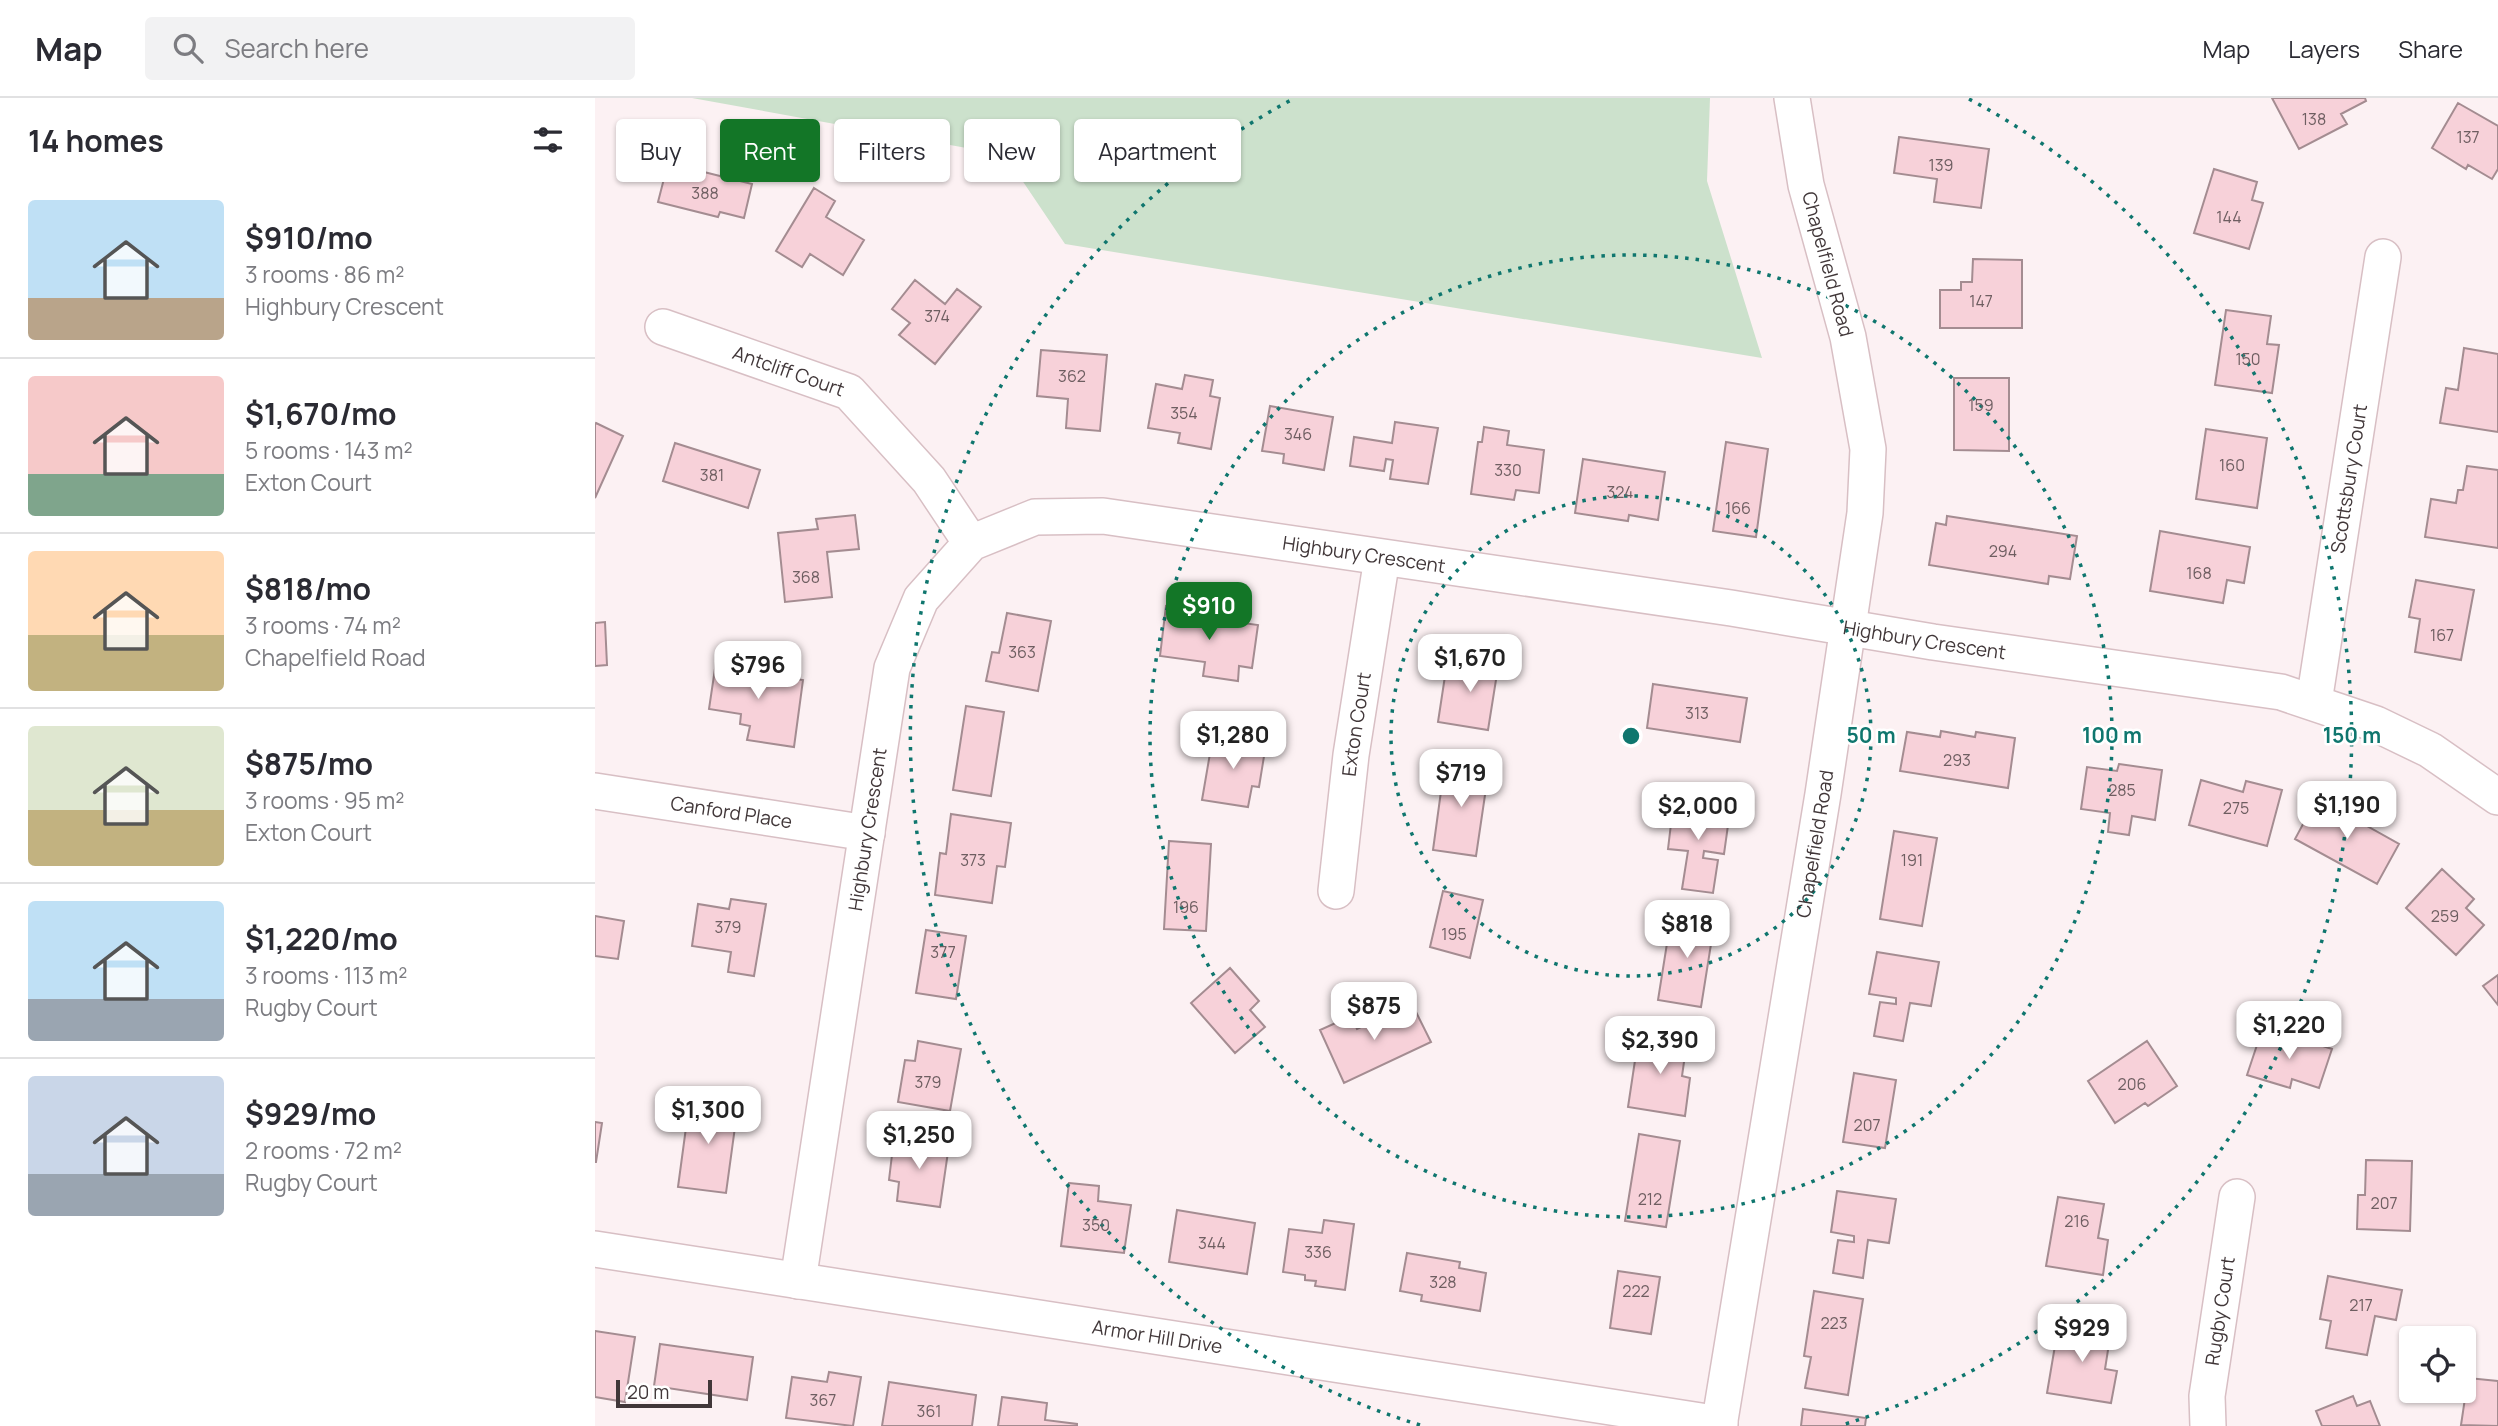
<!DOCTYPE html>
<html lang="en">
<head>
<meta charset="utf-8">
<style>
  body { margin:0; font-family:Manrope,sans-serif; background:#f2f2f3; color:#2b2b33; height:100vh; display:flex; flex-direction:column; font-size:26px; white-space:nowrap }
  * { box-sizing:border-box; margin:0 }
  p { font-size:23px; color:#7c7c81 }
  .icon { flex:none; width:38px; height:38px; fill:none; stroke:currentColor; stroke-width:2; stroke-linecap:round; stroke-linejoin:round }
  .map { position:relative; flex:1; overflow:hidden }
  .panel { display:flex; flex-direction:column; background:#fff; width:595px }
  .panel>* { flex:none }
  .guide { position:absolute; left:21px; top:21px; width:665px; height:63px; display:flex; gap:14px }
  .buttons { position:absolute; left:1804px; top:1228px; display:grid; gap:14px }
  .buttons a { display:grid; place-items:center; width:77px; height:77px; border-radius:7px; background:#fff; box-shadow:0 2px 5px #0004; font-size:35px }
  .scale { position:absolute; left:21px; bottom:18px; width:96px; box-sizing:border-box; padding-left:7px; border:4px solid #413739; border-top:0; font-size:19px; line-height:24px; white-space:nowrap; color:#413739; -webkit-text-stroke:5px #fff; paint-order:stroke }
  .price { position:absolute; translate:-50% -60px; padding:0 16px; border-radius:14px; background:#fff; color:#222; font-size:23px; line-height:46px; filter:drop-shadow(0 2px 4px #0008) }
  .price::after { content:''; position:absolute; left:50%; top:42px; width:21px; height:16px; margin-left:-10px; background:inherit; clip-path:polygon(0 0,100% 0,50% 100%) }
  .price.current { background:#137627; color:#fff }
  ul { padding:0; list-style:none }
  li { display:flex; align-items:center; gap:21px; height:175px; padding:0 28px }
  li+li { border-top:2px solid #e1e1e2 }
  li span { display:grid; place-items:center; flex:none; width:196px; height:140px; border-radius:7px; color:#555 }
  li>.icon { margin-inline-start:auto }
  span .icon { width:84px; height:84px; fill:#fffc; stroke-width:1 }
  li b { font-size:30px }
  h2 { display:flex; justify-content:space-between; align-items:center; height:84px; padding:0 28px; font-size:30px }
  .chip { padding:0 24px; border-radius:7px; background:#fff; box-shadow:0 2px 5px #0004; font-size:24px; line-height:63px }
  .chip.current { background:#137627; color:#fff }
  header { display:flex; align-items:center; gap:42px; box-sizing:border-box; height:98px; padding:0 35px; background:#fff; border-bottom:2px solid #e1e1e2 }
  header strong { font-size:33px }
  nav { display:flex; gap:38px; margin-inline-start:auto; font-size:24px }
  .search { width:490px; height:63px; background:#f2f2f3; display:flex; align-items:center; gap:18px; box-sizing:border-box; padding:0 24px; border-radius:7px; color:#7c7c81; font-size:26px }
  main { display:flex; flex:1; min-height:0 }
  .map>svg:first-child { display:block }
  .green { fill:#cce1cc }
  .building { fill:#f7d1d9; stroke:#a48c91; stroke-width:2 }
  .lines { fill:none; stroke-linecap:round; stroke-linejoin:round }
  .street-casing { stroke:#d8bfc4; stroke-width:38 }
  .street { stroke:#fff; stroke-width:35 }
  .ring { fill:none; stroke:#0f766e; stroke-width:3.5; stroke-dasharray:3.5 7 }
  .labels { text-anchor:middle; stroke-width:5; stroke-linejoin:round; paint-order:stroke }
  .number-label { font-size:16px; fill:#6e5e61 }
  .street-label { font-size:19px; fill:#413739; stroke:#fff }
  .centre { fill:#0f766e; stroke:#fff; stroke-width:3.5 }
  .ring-label { font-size:21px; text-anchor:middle; font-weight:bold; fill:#0f766e; stroke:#fff; stroke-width:5; stroke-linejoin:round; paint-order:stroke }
</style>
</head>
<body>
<header>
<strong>Map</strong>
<div class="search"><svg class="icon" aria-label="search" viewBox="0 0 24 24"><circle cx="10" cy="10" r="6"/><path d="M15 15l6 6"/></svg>Search here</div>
<nav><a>Map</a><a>Layers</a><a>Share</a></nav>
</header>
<main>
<section class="panel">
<h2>14 homes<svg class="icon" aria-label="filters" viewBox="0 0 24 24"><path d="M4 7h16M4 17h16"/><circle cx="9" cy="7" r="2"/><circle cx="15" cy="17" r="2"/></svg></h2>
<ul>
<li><span style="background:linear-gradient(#bfe0f5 70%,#b9a48a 0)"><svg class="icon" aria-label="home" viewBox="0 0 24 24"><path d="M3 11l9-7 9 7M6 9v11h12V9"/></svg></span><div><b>$910/mo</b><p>3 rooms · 86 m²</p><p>Highbury Crescent</p></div></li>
<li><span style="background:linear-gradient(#f6c9c9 70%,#7fa58c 0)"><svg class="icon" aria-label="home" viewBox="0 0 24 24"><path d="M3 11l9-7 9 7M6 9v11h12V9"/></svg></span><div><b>$1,670/mo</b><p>5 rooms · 143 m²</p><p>Exton Court</p></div></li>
<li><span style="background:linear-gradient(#ffd9b3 60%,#c2b280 0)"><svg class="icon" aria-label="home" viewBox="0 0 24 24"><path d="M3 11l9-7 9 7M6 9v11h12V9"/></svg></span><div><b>$818/mo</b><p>3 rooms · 74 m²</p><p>Chapelfield Road</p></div></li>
<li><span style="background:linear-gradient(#dfe7d0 60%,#c2b280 0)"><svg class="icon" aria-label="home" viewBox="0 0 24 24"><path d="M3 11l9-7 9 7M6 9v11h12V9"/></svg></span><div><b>$875/mo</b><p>3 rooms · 95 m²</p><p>Exton Court</p></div></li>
<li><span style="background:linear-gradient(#bfe0f5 70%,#9aa5b1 0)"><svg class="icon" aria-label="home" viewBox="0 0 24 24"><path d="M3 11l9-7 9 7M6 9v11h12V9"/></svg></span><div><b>$1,220/mo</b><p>3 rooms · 113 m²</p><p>Rugby Court</p></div></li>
<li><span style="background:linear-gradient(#c9d6e8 70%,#9aa5b1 0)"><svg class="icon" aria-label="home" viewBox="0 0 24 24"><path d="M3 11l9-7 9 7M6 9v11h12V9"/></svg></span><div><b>$929/mo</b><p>2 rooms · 72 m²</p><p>Rugby Court</p></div></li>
</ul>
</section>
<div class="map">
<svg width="1903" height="1328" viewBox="0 0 1903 1328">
  <rect width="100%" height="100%" fill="#fcf1f3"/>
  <path class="green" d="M 97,0 L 1115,0 L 1112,83 L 1167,260 L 470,146 L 410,57 Z"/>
  <path class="building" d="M 1677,0 L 1770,0 L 1771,3 L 1746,16 L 1752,26 L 1704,51 Z
    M 1863,5 L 1903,28 L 1903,71 L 1897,81 L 1873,67 L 1871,71 L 1837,50 Z
    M 1304,39 L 1394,51 L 1386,110 L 1339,104 L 1342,81 L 1299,75 Z
    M 73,65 L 157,86 L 149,120 L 125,114 L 123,119 L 63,104 Z
    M 1619,71 L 1662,84 L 1657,102 L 1668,105 L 1654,151 L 1599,135 Z
    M 219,90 L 240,103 L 231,119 L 269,142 L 248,177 L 215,156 L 207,169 L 181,153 Z
    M 1378,161 L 1427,162 L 1427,230 L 1345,230 L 1345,192 L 1366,192 L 1366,184 L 1377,184 Z
    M 320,182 L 350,206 L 362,191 L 386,209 L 340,266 L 304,237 L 315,225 L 297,211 Z
    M 1631,212 L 1676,218 L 1672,246 L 1684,247 L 1677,295 L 1620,287 Z
    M 1869,250 L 1903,256 L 1903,334 L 1845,325 L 1851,290 L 1863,292 Z
    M 446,252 L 512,257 L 505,333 L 471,330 L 473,301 L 442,298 Z
    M 590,277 L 618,282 L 615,298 L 625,300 L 616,351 L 583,345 L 585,335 L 553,330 L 561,286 L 587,291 Z
    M 1359,280 L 1414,280 L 1414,353 L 1359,352 Z
    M 675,308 L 738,319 L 729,372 L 688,365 L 689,356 L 667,353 Z
    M 800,324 L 843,330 L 833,386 L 795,381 L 798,362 L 791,361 L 789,373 L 755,368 L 759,339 L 797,345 Z
    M 1,325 L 28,338 L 0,400 L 0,327 Z
    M 889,329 L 914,333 L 912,347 L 949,352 L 944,395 L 921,392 L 919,402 L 876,396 L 883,344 L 887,344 Z
    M 1611,331 L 1672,340 L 1662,410 L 1601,401 Z
    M 1131,344 L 1173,351 L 1161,439 L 1118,433 Z
    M 80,345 L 165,372 L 153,410 L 68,383 Z
    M 988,361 L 1070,374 L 1063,422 L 1034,417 L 1033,423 L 980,415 Z
    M 1872,368 L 1903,372 L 1903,450 L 1830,439 L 1836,401 L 1861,405 L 1863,392 L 1868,392 Z
    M 260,417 L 264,451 L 232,454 L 237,499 L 190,504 L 183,435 L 223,431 L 221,421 Z
    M 1352,418 L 1482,438 L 1475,481 L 1454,478 L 1453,486 L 1334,467 L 1341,425 L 1351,427 Z
    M 1565,433 L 1655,449 L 1649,485 L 1632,482 L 1628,505 L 1555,493 Z
    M 1821,482 L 1879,492 L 1866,562 L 1820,554 L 1825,521 L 1814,519 Z
    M 571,508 L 606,513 L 605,519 L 663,527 L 657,570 L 644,568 L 643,583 L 608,578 L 610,564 L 565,558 Z
    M 412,515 L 456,523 L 443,593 L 391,583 L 397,554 L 404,555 Z
    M 10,524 L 12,567 L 0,568 L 0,525 Z
    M 866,556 L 904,563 L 893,632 L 843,624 L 850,578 L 863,580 Z
    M 122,557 L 154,561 L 152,574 L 208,582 L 199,649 L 152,642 L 155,628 L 145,626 L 146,616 L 114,611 Z
    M 1058,586 L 1152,600 L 1145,644 L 1052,630 Z
    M 371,608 L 409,614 L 396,698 L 358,692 Z
    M 1346,633 L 1380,639 L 1381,634 L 1420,640 L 1413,690 L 1305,673 L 1312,634 L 1345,639 Z
    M 618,638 L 671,646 L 664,689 L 657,688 L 653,709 L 607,702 Z
    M 850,664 L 894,670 L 881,758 L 838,752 Z
    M 1524,666 L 1567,672 L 1560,722 L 1537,718 L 1534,737 L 1513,734 L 1515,715 L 1486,711 L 1492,669 L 1522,673 Z
    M 1606,682 L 1648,694 L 1651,683 L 1687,692 L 1672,748 L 1594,727 Z
    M 1722,700 L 1804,746 L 1782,786 L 1700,741 Z
    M 1079,701 L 1107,705 L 1106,710 L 1135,713 L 1129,756 L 1109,753 L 1108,760 L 1123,762 L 1118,795 L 1087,791 L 1093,753 L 1073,751 Z
    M 356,716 L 416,725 L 410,769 L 402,768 L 397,805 L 340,797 L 345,755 L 351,756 Z
    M 1299,733 L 1342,740 L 1327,828 L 1285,821 Z
    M 574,743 L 616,746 L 611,833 L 569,831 Z
    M 1847,771 L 1879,801 L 1871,810 L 1889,827 L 1861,857 L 1811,810 Z
    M 848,793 L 888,802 L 875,860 L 835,849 Z
    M 136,801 L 171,806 L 159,878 L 133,874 L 136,854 L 97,848 L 103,806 L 134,811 Z
    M 1077,814 L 1120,821 L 1106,909 L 1063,902 Z
    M 0,818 L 29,823 L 23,861 L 0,858 Z
    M 331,832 L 371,838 L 361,901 L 321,895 Z
    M 1282,854 L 1344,864 L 1336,908 L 1315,905 L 1308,943 L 1279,938 L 1285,904 L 1301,906 L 1301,900 L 1274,896 Z
    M 635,870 L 664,903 L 655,912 L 670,929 L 640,955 L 596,905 Z
    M 1903,877 L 1903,907 L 1888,888 Z
    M 817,906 L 836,944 L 749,985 L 725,932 L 756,918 L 762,931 Z
    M 1680,932 L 1737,951 L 1724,990 L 1697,981 L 1695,990 L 1652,977 L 1664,941 L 1675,945 Z
    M 1044,936 L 1092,943 L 1087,978 L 1095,980 L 1090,1018 L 1033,1009 Z
    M 323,943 L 366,951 L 355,1013 L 303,1004 L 310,962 L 320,963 Z
    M 1552,943 L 1582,988 L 1553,1008 L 1550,1005 L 1520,1025 L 1493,983 Z
    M 1259,975 L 1301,982 L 1290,1050 L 1248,1044 Z
    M 95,1000 L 143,1007 L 131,1095 L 83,1089 Z
    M 0,1024 L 7,1025 L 1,1064 L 0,1064 Z
    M 1044,1036 L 1085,1043 L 1071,1129 L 1030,1123 Z
    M 299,1040 L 354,1047 L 345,1109 L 302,1103 L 304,1084 L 294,1082 Z
    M 1771,1062 L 1817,1063 L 1815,1133 L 1762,1131 L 1763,1097 L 1770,1097 Z
    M 474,1085 L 504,1088 L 503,1103 L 536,1107 L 529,1155 L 466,1148 Z
    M 1242,1093 L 1301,1101 L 1294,1145 L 1273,1142 L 1268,1180 L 1238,1175 L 1243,1142 L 1259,1144 L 1259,1138 L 1236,1134 Z
    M 1463,1099 L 1509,1106 L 1503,1140 L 1513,1142 L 1508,1177 L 1451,1168 Z
    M 582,1112 L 660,1125 L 652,1176 L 574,1164 Z
    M 729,1122 L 759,1126 L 750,1192 L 720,1188 L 721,1183 L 710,1182 L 710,1177 L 688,1174 L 694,1131 L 727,1135 Z
    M 812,1155 L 865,1164 L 864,1170 L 891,1175 L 885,1213 L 826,1203 L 827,1197 L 805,1193 Z
    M 1023,1173 L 1065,1179 L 1056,1236 L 1015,1230 Z
    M 1733,1178 L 1807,1192 L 1801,1222 L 1780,1218 L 1772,1257 L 1731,1250 L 1736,1223 L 1725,1221 Z
    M 1219,1193 L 1268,1201 L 1253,1297 L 1210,1290 L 1216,1259 L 1209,1258 Z
    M 1464,1224 L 1516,1233 L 1510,1271 L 1522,1273 L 1516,1305 L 1452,1295 Z
    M 0,1233 L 40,1239 L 30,1304 L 0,1299 Z
    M 65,1246 L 158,1259 L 152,1302 L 59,1288 Z
    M 234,1274 L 266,1279 L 258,1328 L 191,1320 L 197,1279 L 232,1284 Z
    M 1873,1280 L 1903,1283 L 1903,1328 L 1866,1327 Z
    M 294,1284 L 381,1297 L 377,1328 L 287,1328 Z
    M 1758,1298 L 1762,1308 L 1775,1303 L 1785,1328 L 1727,1328 L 1721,1313 Z
    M 407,1299 L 452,1305 L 450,1322 L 482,1326 L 482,1328 L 403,1328 Z
    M 1208,1311 L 1271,1320 L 1270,1328 L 1206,1328 Z"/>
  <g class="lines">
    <defs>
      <g id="street">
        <path id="s1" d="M 68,229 L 254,294 L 334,382 L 376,445"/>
        <path id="s2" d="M 1719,604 L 1788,159"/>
        <path id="s3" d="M 0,693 L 272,735"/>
        <path id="s4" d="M 741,793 L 756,657 L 787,460"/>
        <path id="s5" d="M 0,1151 L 1125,1326"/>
        <path id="s6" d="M 203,1183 L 297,570 L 326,501 L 376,445 L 440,419 L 508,418 L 1136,510 L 1338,544 L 1686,594 L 1781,626 L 1835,652 L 1903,699"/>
        <path id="s7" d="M 1124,1328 L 1228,696 L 1270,415 L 1273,351 L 1253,239 L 1211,87 L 1197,0"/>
        <path id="s8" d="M 1613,1328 L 1612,1298 L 1642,1099"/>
      </g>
    </defs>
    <use href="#street" class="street-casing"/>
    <use href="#street" class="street"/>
  </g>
  <g class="ring">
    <circle cx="1036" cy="638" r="240"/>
    <circle cx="1036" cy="638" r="481"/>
    <path d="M825 1327A721 721 0 0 1 698 1M1374 1A721 721 0 0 1 1247 1327"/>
  </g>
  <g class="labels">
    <g class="number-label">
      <text x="1719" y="27">138</text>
      <text x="1873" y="45">137</text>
      <text x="1346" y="73">139</text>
      <text x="110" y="101">388</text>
      <text x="1634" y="125">144</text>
      <text x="1386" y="209">147</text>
      <text x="342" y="224">374</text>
      <text x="1653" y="267">150</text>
      <text x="477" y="284">362</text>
      <text x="1386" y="313">159</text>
      <text x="589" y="321">354</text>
      <text x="703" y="342">346</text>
      <text x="1637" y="373">160</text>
      <text x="913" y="378">330</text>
      <text x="117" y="383">381</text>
      <text x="1025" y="400">324</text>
      <text x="1143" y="416">166</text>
      <text x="1408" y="459">294</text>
      <text x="1604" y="481">168</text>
      <text x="211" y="485">368</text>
      <text x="1847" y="543">167</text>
      <text x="427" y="560">363</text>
      <text x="1102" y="621">313</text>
      <text x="1362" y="668">293</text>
      <text x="1527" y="698">285</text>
      <text x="1641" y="716">275</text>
      <text x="378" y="768">373</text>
      <text x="1317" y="768">191</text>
      <text x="591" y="815">196</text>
      <text x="1850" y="824">259</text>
      <text x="133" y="835">379</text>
      <text x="859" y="842">195</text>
      <text x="348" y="860">377</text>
      <text x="333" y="990">379</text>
      <text x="1537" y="992">206</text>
      <text x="1272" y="1033">207</text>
      <text x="1055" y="1107">212</text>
      <text x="1789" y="1111">207</text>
      <text x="1482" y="1129">216</text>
      <text x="501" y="1133">350</text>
      <text x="617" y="1151">344</text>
      <text x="723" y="1160">336</text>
      <text x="848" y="1190">328</text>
      <text x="1041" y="1199">222</text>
      <text x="1766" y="1213">217</text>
      <text x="1239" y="1231">223</text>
      <text x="228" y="1308">367</text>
      <text x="334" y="1319">361</text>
    </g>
    <g class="street-label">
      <text transform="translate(1233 166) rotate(75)" y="7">Chapelfield Road</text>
      <text dy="7" stroke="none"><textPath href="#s1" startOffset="133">Antcliff Court</textPath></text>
      <text dy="7" stroke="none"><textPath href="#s2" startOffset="226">Scottsbury Court</textPath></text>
      <text dy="7" stroke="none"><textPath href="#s6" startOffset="1171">Highbury Crescent</textPath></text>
      <text dy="7" stroke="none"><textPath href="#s6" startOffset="1738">Highbury Crescent</textPath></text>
      <text dy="7" stroke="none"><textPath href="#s4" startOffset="168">Exton Court</textPath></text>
      <text dy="7" stroke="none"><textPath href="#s3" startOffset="138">Canford Place</textPath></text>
      <text dy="7" stroke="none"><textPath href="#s6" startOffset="457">Highbury Crescent</textPath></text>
      <text dy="7" stroke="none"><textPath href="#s7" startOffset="590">Chapelfield Road</textPath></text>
      <text dy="7" stroke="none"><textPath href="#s8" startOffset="116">Rugby Court</textPath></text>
      <text dy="7" stroke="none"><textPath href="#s5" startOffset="569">Armor Hill Drive</textPath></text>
    </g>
  </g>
  <circle cx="1036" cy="638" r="10" class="centre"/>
  <g class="ring-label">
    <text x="1276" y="645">50 m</text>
    <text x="1517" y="645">100 m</text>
    <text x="1757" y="645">150 m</text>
  </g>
</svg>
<div class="buttons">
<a><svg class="icon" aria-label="locate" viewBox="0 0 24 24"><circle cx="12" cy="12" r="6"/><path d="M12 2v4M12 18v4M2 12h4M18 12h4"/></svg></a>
</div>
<div class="scale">20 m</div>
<b class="price current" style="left:614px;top:544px">$910</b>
<b class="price" style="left:875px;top:596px">$1,670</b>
<b class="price" style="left:163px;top:603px">$796</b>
<b class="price" style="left:638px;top:673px">$1,280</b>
<b class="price" style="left:866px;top:711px">$719</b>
<b class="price" style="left:1752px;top:743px">$1,190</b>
<b class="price" style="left:1103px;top:744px">$2,000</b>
<b class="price" style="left:1092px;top:862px">$818</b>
<b class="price" style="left:779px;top:944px">$875</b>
<b class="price" style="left:1694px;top:963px">$1,220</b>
<b class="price" style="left:1065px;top:978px">$2,390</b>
<b class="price" style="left:113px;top:1048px">$1,300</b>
<b class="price" style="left:324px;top:1073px">$1,250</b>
<b class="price" style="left:1487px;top:1266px">$929</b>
<div class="guide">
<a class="chip">Buy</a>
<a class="chip current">Rent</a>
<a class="chip">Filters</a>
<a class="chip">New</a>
<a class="chip">Apartment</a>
</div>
</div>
</main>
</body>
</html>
